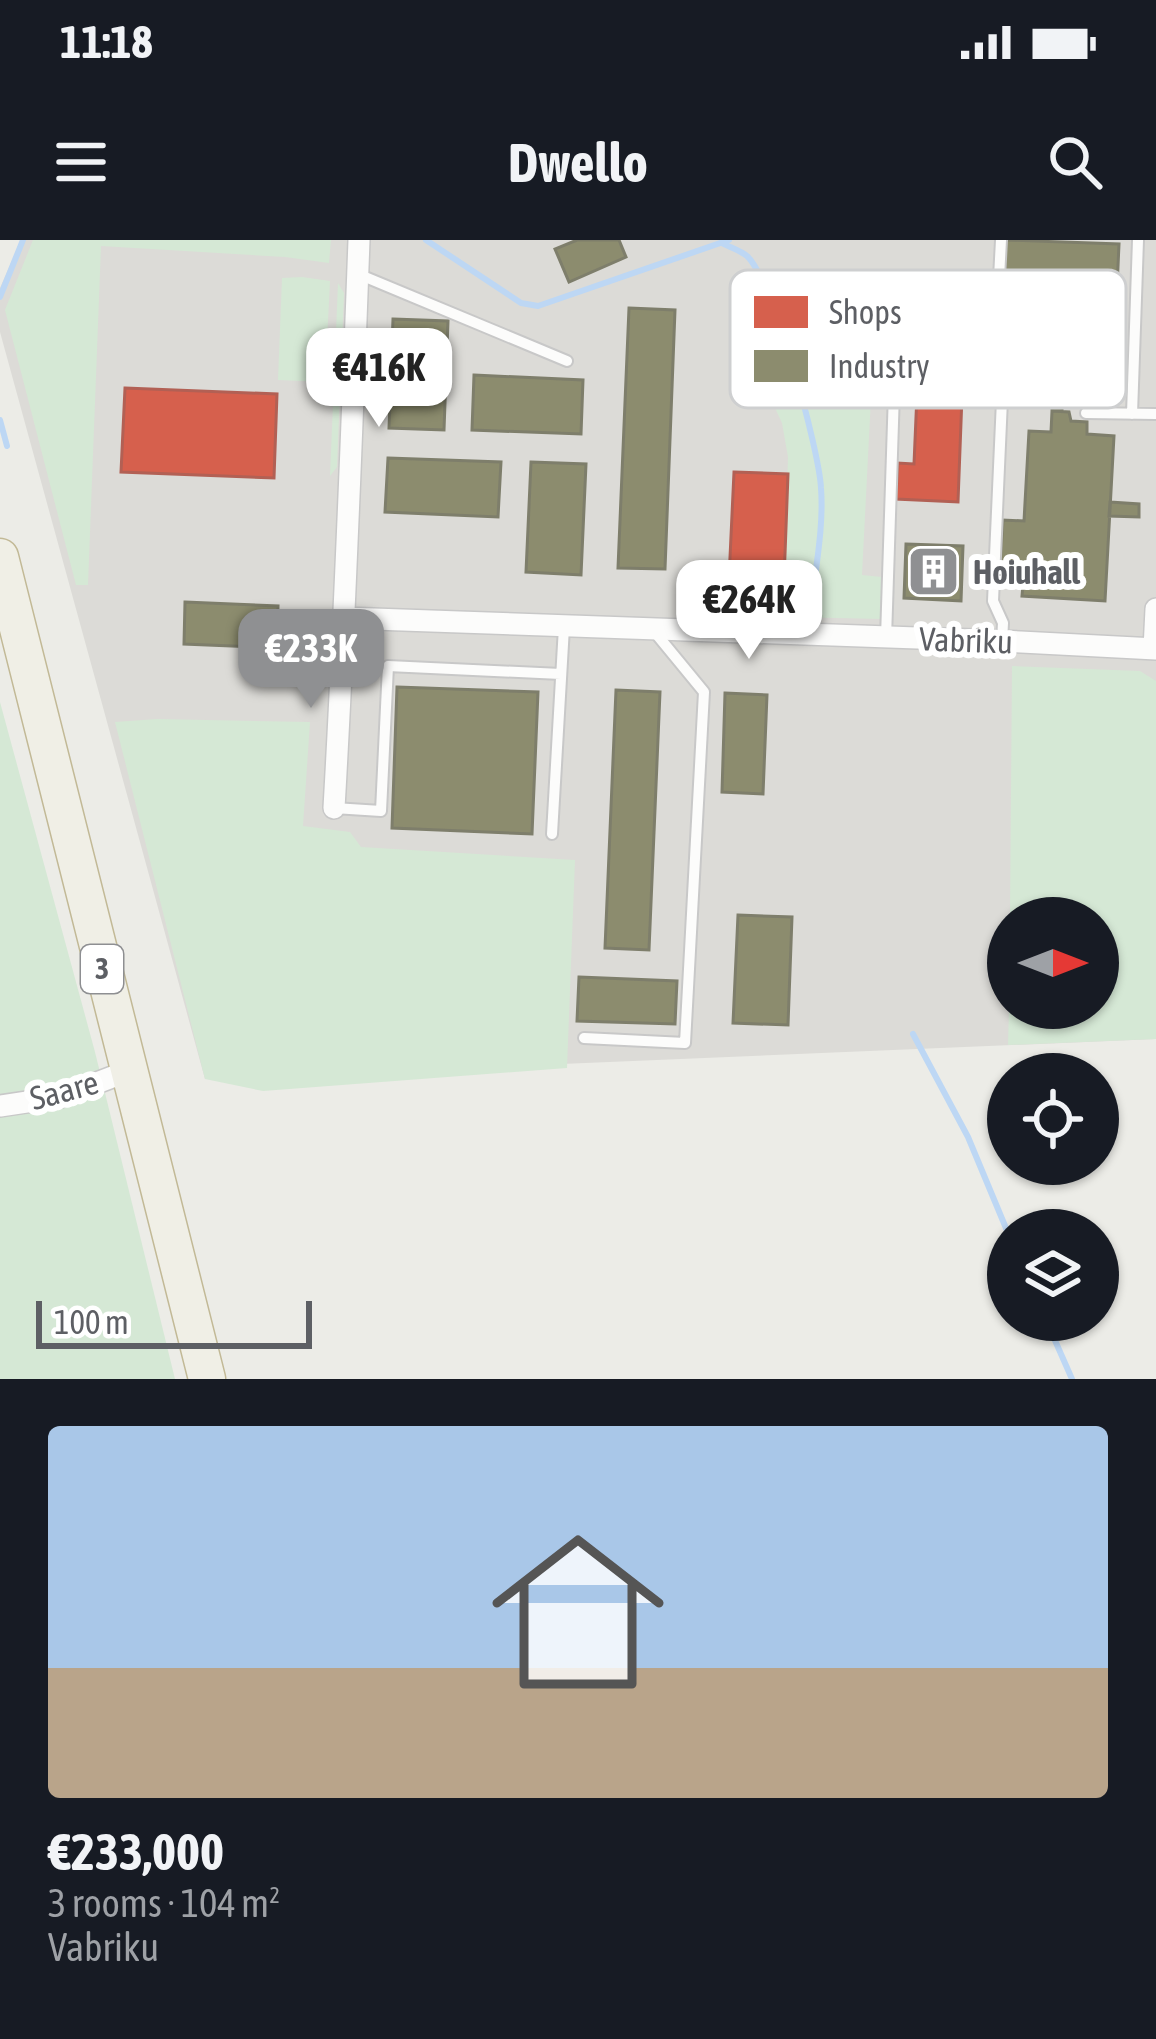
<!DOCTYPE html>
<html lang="en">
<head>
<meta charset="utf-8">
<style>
  body { margin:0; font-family:"Asap Condensed",sans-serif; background:#242831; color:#f1f3f6; height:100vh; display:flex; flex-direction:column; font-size:45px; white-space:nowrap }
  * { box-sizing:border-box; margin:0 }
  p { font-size:39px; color:#9ea1a6 }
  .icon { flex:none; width:66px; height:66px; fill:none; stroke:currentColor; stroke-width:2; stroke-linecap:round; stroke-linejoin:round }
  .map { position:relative; height:1139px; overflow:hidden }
  .sheet { display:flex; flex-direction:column; background:#171b24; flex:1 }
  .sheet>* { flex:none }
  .needle { width:78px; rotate:90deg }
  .fabs { position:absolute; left:987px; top:657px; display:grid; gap:24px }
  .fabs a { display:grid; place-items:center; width:132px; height:132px; border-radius:50%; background:#171b24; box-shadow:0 3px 9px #0004; font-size:60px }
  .scale { position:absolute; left:36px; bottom:30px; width:276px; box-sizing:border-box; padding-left:12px; border:6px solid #5d5f64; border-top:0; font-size:33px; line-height:42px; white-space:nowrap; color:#5d5f64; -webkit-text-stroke:9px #fff; paint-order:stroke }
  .price { position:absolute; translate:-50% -102px; padding:0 27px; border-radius:24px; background:#fff; color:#222; font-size:39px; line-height:78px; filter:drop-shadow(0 3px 6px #0008) }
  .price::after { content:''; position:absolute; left:50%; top:72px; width:36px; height:27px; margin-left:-18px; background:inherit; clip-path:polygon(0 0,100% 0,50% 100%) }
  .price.on { background:#8f9092; color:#fff }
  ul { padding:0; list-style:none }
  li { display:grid; align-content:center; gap:24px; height:636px; padding:0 48px }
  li+li { border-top:3px solid #363941 }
  li span { display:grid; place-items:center; height:372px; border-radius:12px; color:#555 }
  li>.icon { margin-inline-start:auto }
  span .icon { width:216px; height:216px; fill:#fffc; stroke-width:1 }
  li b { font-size:51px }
  .status { display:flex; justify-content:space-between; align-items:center; height:84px; padding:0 60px; background:#171b24; direction:ltr }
  .status svg { height:33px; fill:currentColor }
  header { display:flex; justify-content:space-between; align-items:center; height:156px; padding:0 48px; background:#171b24; font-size:54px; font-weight:700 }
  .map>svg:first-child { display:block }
  .industrial { fill:#dcdbd7; fill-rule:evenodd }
  .green { fill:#d5e8d5 }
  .shops { fill:#d6604d; stroke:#b26054; stroke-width:3 }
  .industry { fill:#8c8c6e; stroke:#7e7e6b; stroke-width:3 }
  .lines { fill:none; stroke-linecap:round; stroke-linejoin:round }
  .stream { stroke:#bdd7f4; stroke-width:6 }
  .service-casing { stroke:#c8c8c8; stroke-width:14 }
  .minor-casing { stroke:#c8c8c8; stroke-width:24 }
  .trunk-casing { stroke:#c2b996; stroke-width:39 }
  .service { stroke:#fcfcfb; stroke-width:10 }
  .minor { stroke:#fcfcfb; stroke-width:21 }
  .trunk { stroke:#f0efe6; stroke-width:36 }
  .labels { text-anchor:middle; stroke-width:12; stroke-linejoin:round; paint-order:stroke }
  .shield { fill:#fff; stroke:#8e8f92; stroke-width:3 }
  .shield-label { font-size:30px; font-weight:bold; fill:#5d5f64 }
  .poi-label { font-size:33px; font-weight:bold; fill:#5d5f64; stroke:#fff; text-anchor:start }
  .street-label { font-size:33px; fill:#5d5f64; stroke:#fff }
  .key { fill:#fff; stroke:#cecfd0; stroke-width:3 }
  .key-label { font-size:33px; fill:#5d5f64 }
</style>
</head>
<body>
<div class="status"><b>11:18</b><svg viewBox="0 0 49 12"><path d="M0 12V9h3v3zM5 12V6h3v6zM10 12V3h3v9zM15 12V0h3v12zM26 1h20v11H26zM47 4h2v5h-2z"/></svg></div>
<header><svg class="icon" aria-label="menu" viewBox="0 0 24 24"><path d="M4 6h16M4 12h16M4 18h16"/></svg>Dwello<svg class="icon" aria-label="search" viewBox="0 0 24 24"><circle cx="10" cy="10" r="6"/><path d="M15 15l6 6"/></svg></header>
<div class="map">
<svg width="1156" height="1139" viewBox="0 0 1156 1139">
  <rect width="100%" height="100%" fill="#ecece7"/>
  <path class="industrial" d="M 21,0 L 1156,0 L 1156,799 L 205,839 L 0,92 L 0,48 ZM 1008,678 L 1098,678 L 1098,768 L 1008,768 Z"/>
  <path class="green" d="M 33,0 L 331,0 L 329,23 L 285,17 L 101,6 L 88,345 L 76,345 L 5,70 Z
    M 302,37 L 330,41 L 325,142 L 278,140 L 282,38 Z
    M 338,43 L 344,53 L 337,227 L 330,236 Z
    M 759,133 L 872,138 L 862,335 L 882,337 L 882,379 L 792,377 L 795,342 L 784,341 L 788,217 L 782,183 Z
    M 1012,426 L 1140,431 L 1156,441 L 1156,799 L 1008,805 L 1009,768 L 1098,768 L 1098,678 L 1010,678 Z
    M 0,462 L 95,812 L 175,1139 L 0,1139 Z
    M 157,479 L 310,482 L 303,586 L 350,592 L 361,607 L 575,620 L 567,828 L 263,851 L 205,839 L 115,482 Z"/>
  <path class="shops" d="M 125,148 L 277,154 L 274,238 L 121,232 Z
    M 917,154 L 962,156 L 958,262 L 896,259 L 898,223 L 914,224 Z
    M 734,232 L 788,234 L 784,341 L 729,339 Z"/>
  <path class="industry" d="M 577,0 L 619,0 L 626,17 L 569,42 L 555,9 Z
    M 1006,0 L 1119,4 L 1113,138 L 1063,136 L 1062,171 L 1052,171 L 1053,135 L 1001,133 Z
    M 629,68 L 675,70 L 665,329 L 618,328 Z
    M 393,79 L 448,81 L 444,190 L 389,188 Z
    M 474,135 L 583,140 L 581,194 L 472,190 Z
    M 1052,171 L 1069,172 L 1071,181 L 1087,182 L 1087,194 L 1114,196 L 1105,361 L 1022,356 L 1023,345 L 999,344 L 1003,280 L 1024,281 L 1029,191 L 1051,192 Z
    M 388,218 L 501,222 L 498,277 L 385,272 Z
    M 531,222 L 586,224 L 581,335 L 526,332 Z
    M 1110,262 L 1139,264 L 1139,277 L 1109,276 Z
    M 906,304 L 963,306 L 961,361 L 904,358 Z
    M 185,362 L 278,366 L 277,408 L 184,404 Z
    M 397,447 L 538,452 L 532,594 L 392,588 Z
    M 616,450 L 660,452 L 649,710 L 605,708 Z
    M 725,453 L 767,455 L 763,554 L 722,552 Z
    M 738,675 L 792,677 L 788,785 L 733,783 Z
    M 579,737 L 677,741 L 675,784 L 577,781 Z"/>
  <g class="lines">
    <path class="stream" d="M 426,0 L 521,63 L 538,66 L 729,0
      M 722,3 C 729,7 741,11 747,16 C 773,40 819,209 821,248 C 824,288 815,330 811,370
      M 0,57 L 23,0
      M 0,180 L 7,206
      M 913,794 L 968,897 L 1008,993
      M 1046,1080 L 1072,1139"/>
    <defs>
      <path id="service" d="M 1001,0 L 994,133 L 1002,160 L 993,361 L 1003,383 L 1002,401
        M 358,34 L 567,121
        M 1086,173 L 1156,174
        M 1132,174 L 1138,0
        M 886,398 L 894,152
        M 334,568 L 381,571 L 388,426 L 561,434
        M 552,594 L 564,387
        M 584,798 L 685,803 L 704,452 L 653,390"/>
      <path id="minor" d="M 345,378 L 1002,401 L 1156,409
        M 1154,409 L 1156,369
        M 334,568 C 345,379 352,190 359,0
        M 0,866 L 60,857 L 128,831"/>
      <path id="trunk" d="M 0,317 L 207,1139"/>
    </defs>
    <use href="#service" class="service-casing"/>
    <use href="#minor" class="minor-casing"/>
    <use href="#trunk" class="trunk-casing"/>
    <use href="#service" class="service"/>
    <use href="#minor" class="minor"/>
    <use href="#trunk" class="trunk"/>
  </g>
  <defs>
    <symbol id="building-square" viewBox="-11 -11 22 22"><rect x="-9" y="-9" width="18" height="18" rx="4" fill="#8f9092" stroke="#fff"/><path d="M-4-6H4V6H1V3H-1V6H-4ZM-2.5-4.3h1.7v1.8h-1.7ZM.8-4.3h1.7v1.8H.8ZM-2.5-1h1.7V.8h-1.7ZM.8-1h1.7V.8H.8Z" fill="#fff"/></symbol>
  </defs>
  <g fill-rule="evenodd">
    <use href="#building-square" x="904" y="302" width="59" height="59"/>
  </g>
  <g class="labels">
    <rect class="shield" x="81" y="705" width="42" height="48" rx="9"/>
    <g class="shield-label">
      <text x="102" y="739">3</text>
    </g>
    <g class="poi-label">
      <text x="973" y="344">Hoiuhall</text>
    </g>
    <g class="street-label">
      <text transform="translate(966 400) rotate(2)" y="12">Vabriku</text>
      <text transform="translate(64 850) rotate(-15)" y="12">Saare</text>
    </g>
  </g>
  <rect x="730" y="30" width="396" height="138" rx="18" class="key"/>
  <rect x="754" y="56" width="54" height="32" fill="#d6604d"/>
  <rect x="754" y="110" width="54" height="32" fill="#8c8c6e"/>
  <g class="key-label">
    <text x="829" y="84">Shops</text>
    <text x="829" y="138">Industry</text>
  </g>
</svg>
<div class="fabs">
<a><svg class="needle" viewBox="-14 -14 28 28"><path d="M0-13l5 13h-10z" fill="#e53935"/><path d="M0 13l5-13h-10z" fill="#9ea1a6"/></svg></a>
<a><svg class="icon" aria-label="locate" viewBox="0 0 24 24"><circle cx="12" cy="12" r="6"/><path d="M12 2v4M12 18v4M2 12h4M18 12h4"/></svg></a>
<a><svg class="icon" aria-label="layers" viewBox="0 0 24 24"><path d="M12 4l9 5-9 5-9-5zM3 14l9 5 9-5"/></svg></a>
</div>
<div class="scale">100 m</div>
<b class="price" style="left:379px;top:190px">€416K</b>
<b class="price" style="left:749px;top:422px">€264K</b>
<b class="price on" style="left:311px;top:471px">€233K</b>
</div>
<section class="sheet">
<ul>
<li><span style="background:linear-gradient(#a9c7e8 65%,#b9a48a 0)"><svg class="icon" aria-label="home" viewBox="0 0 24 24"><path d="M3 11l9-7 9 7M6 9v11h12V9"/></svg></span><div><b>€233,000</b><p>3 rooms · 104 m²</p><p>Vabriku</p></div></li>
</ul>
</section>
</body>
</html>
